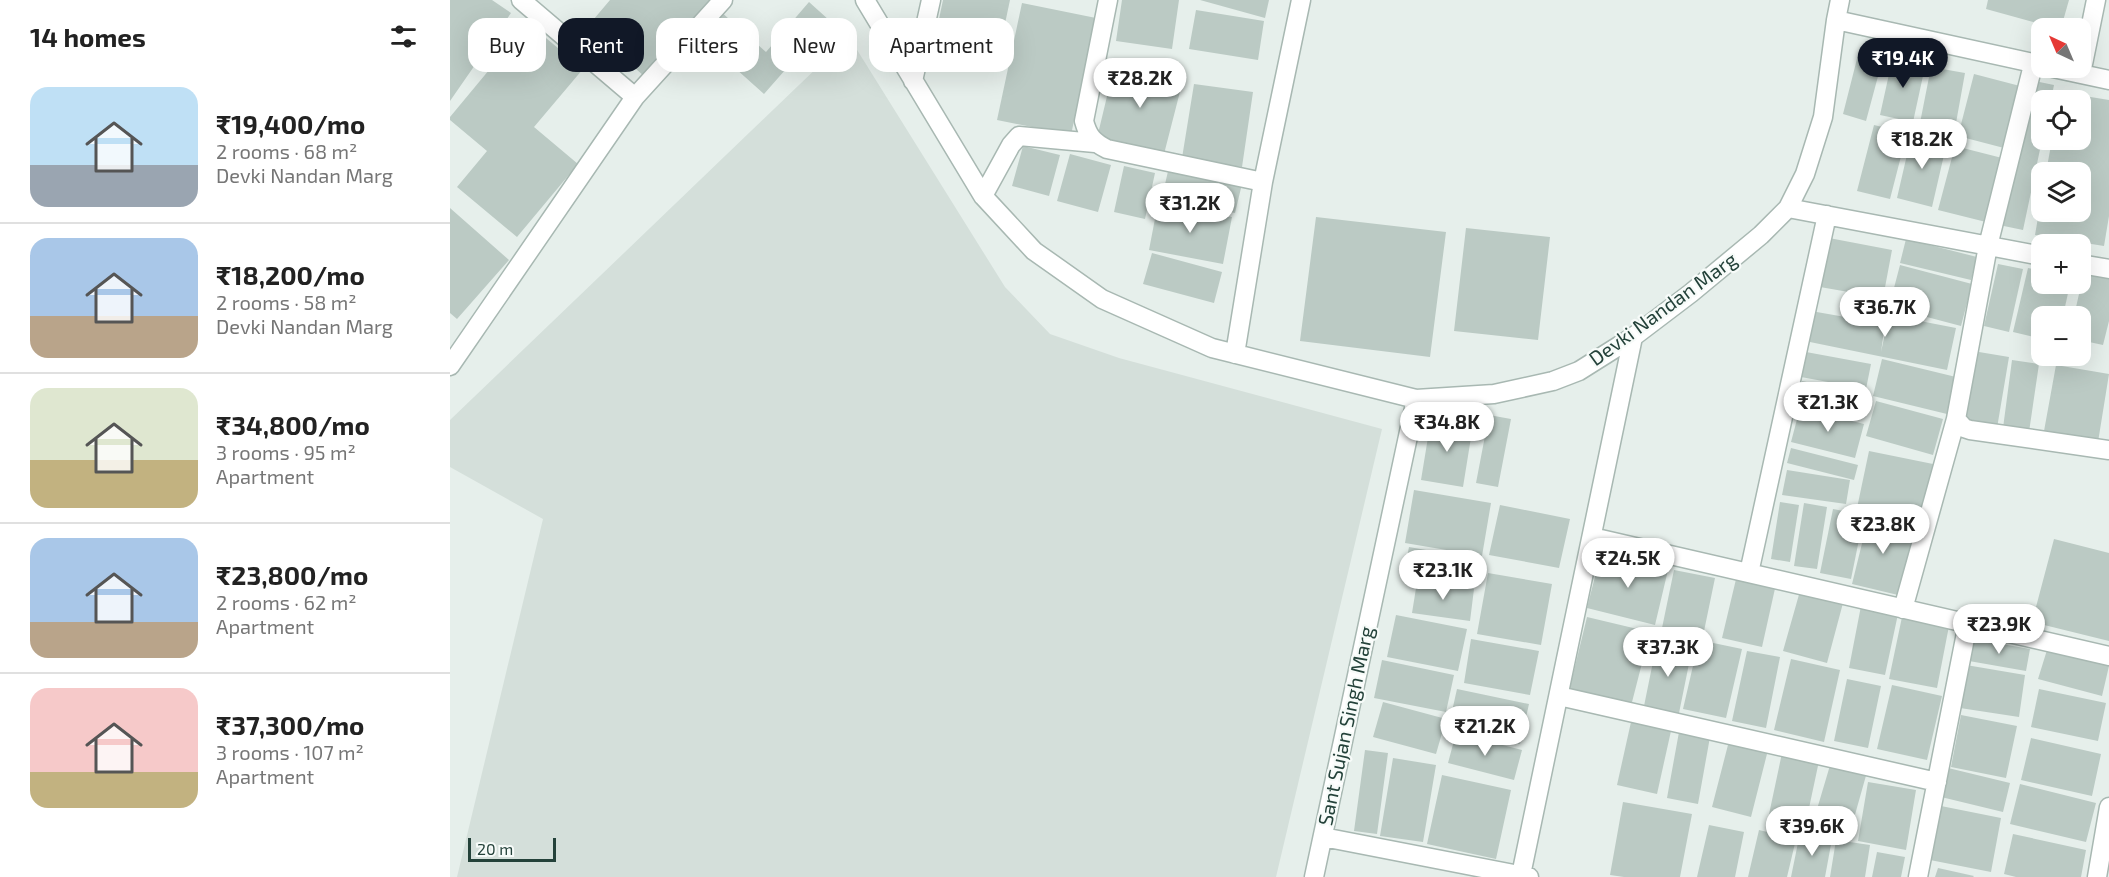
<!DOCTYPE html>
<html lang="en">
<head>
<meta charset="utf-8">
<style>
  body { margin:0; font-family:"Exo 2",sans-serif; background:#f2f2f2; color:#222; height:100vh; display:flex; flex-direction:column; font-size:22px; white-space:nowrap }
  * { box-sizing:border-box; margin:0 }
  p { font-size:20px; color:#767676 }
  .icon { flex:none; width:33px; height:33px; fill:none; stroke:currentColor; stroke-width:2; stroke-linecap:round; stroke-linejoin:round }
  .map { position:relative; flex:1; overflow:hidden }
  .details { display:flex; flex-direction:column; background:#fff; width:450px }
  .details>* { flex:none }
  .top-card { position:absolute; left:18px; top:18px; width:570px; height:54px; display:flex; gap:12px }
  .needle { width:39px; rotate:316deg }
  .buttons { position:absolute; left:1581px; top:18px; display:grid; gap:12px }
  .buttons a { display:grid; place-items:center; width:60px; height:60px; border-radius:12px; background:#fff; box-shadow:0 6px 24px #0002; font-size:30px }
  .scale { position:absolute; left:18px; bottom:15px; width:88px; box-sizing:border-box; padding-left:6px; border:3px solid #24423a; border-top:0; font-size:16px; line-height:21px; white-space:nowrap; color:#24423a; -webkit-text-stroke:4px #f7fbf9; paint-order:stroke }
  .price { position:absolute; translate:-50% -51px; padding:0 14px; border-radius:21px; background:#fff; color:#222; font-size:20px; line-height:39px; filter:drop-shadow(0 2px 3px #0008) }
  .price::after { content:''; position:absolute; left:50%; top:36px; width:18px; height:14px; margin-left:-9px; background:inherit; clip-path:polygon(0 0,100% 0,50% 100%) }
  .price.selected { background:#111827; color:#fff }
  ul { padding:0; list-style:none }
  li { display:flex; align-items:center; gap:18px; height:150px; padding:0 30px }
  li+li { border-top:2px solid #e0e0e0 }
  li span { display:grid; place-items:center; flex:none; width:168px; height:120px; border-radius:18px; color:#555 }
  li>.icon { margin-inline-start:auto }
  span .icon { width:72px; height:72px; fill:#fffc; stroke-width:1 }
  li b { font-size:26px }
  h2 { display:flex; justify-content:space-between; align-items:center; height:72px; padding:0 30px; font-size:26px }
  .chip { padding:0 21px; border-radius:18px; background:#fff; box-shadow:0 6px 24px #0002; font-size:21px; line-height:54px }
  .chip.selected { background:#111827; color:#fff }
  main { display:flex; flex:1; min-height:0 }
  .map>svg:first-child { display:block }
  .built { fill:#d4dfda }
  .building { fill:#bbcac4 }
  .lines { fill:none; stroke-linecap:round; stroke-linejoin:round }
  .minor-casing { stroke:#a8b8b2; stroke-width:21 }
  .minor { stroke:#fff; stroke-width:18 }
  .labels { text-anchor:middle; stroke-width:4.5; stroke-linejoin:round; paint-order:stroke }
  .street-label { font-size:20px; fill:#24423a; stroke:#f7fbf9 }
</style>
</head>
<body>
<main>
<section class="details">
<h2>14 homes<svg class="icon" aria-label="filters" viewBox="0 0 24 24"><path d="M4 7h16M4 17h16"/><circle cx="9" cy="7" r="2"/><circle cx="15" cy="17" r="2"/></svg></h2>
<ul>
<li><span style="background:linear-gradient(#bfe0f5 65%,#9aa5b1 0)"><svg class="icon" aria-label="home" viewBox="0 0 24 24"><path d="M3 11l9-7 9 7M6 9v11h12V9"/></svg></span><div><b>₹19,400/mo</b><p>2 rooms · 68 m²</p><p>Devki Nandan Marg</p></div></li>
<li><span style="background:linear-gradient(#a9c7e8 65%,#b9a48a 0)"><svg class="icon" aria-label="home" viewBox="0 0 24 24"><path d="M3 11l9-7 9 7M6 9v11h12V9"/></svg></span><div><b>₹18,200/mo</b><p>2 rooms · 58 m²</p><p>Devki Nandan Marg</p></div></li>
<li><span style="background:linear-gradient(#dfe7d0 60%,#c2b280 0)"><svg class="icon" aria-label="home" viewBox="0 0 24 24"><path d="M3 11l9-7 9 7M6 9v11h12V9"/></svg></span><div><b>₹34,800/mo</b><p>3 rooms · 95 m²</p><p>Apartment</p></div></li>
<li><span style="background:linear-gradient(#a9c7e8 70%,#b9a48a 0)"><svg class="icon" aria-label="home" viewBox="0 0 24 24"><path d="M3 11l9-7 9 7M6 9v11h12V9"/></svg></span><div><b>₹23,800/mo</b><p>2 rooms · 62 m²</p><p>Apartment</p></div></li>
<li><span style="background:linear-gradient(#f6c9c9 70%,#c2b280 0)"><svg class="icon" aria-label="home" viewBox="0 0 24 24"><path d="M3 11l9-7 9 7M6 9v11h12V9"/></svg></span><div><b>₹37,300/mo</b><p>3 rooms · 107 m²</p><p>Apartment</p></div></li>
</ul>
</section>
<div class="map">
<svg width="1659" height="877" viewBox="0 0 1659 877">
  <rect width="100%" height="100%" fill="#e6efeb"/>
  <path class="built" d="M 399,37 L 555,287 L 600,334 L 669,358 L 932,429 L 826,877 L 7,877 L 93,519 L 0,467 L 0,420 Z"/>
  <path class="building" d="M 0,0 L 42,0 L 61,13 L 0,101 Z
    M 160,0 L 263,0 L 195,77 L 138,26 Z
    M 493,0 L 560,0 L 553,33 L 489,19 Z
    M 672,0 L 729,0 L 722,49 L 666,41 Z
    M 750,0 L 819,0 L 815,18 Z
    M 1538,0 L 1619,0 L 1611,28 L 1605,28 L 1536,9 Z
    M 359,2 L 379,20 L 314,94 L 247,34 L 269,10 L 316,52 Z
    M 572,3 L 646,18 L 621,135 L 547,120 Z
    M 746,10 L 814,21 L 808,60 L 739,49 Z
    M 78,23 L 133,69 L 84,127 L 128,164 L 67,237 L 7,187 L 37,151 L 0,120 L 0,117 Z
    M 494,28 L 542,38 L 537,64 L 489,54 Z
    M 1410,47 L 1434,54 L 1416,121 L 1393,114 Z
    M 1443,56 L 1476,62 L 1463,122 L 1430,115 Z
    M 665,63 L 733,80 L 714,154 L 647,138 Z
    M 1481,67 L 1515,73 L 1504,134 L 1469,128 Z
    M 1524,74 L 1570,86 L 1554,148 L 1508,136 Z
    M 1580,80 L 1604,85 L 1601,100 L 1592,100 L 1592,140 L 1573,230 L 1549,225 Z
    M 744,84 L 803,92 L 792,167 L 732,158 Z
    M 1610,92 L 1659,100 L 1659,216 L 1654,246 L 1585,235 L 1590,206 L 1592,212 L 1630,212 L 1630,172 L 1596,172 L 1602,140 L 1630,140 L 1630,100 L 1608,100 Z
    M 1424,125 L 1457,133 L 1440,199 L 1407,191 Z
    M 1462,133 L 1497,142 L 1482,207 L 1447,198 Z
    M 573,146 L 610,155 L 599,196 L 562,186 Z
    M 1505,146 L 1556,159 L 1540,223 L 1488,210 Z
    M 620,154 L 661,165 L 648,212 L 607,201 Z
    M 674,166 L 705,173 L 695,219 L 664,212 Z
    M 719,167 L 792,184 L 785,213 L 712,197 Z
    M 708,203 L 782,217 L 773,264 L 699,250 Z
    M 0,208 L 59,260 L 7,319 L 0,313 Z
    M 866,217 L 996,232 L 980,357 L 850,341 Z
    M 1016,228 L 1100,237 L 1088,340 L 1004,331 Z
    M 1379,238 L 1442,250 L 1433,298 L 1370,287 Z
    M 1456,239 L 1527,257 L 1521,280 L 1450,263 Z
    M 702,253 L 772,272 L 764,303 L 693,284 Z
    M 1548,264 L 1573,269 L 1559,332 L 1534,326 Z
    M 1450,265 L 1522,284 L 1511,326 L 1439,307 Z
    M 1578,268 L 1592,271 L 1592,284 L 1620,284 L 1613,316 L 1592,316 L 1592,339 L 1563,332 Z
    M 1634,272 L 1659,278 L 1659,321 L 1653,345 L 1630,340 L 1630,316 L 1624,316 Z
    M 1361,311 L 1435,324 L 1431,352 L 1439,315 L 1506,328 L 1497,370 L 1355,341 Z
    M 1523,351 L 1559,357 L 1547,428 L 1510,421 Z
    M 1356,352 L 1421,364 L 1416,389 L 1351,377 Z
    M 1432,359 L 1506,377 L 1497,414 L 1423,396 Z
    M 1562,360 L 1589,364 L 1579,432 L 1553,428 Z
    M 1606,365 L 1659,374 L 1648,442 L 1594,431 Z
    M 1352,381 L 1418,395 L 1414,417 L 1347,403 Z
    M 1426,401 L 1493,419 L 1483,455 L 1416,436 Z
    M 1350,408 L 1414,424 L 1405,458 L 1341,442 Z
    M 1039,415 L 1061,419 L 1048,487 L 1026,483 Z
    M 981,419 L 1023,425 L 1013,487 L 971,480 Z
    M 1341,448 L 1408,465 L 1404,480 L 1337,463 Z
    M 1419,451 L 1483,464 L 1472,521 L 1407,508 Z
    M 1337,470 L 1400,480 L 1396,504 L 1332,495 Z
    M 964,490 L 1041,503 L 1032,556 L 955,543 Z
    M 1330,502 L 1349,505 L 1340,562 L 1321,559 Z
    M 1354,503 L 1377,507 L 1367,569 L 1344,566 Z
    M 1050,505 L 1120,519 L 1109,568 L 1039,555 Z
    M 1383,509 L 1414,515 L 1401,579 L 1370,573 Z
    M 1419,515 L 1465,526 L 1448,595 L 1402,584 Z
    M 1604,539 L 1659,553 L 1659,641 L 1582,622 Z
    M 959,547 L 1033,560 L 1028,585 L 954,572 Z
    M 1151,553 L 1218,570 L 1205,625 L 1137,608 Z
    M 1224,570 L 1265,578 L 1253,636 L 1212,628 Z
    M 1038,573 L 1102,584 L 1091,645 L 1027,634 Z
    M 1287,575 L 1326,584 L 1312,647 L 1272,638 Z
    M 967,582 L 1024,589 L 1020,621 L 962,613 Z
    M 1350,591 L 1393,603 L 1377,663 L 1333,651 Z
    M 1411,606 L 1448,614 L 1435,675 L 1399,668 Z
    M 946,615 L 1017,629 L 1008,671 L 937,657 Z
    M 1137,617 L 1200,632 L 1181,706 L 1119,691 Z
    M 1452,617 L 1499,626 L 1487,688 L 1439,679 Z
    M 1208,637 L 1243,644 L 1228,718 L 1193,711 Z
    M 1021,639 L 1089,651 L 1080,695 L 1014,683 Z
    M 1523,639 L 1580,649 L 1576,671 L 1519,661 Z
    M 1249,640 L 1292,649 L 1276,718 L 1233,709 Z
    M 1597,650 L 1659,666 L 1652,696 L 1588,679 Z
    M 1297,651 L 1330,657 L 1316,728 L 1282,721 Z
    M 1341,659 L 1390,670 L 1374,742 L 1324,730 Z
    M 932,660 L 1004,675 L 996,712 L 924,698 Z
    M 1516,665 L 1575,675 L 1569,717 L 1510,708 Z
    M 1397,679 L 1431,686 L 1418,748 L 1384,741 Z
    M 1442,685 L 1492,696 L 1477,760 L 1427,749 Z
    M 1007,689 L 1079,704 L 1070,744 L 998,729 Z
    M 1589,689 L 1656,703 L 1648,741 L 1581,727 Z
    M 933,702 L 996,719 L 986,754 L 923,737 Z
    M 1511,715 L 1567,726 L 1556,778 L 1501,767 Z
    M 1181,722 L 1221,731 L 1207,794 L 1167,785 Z
    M 1229,732 L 1260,737 L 1248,804 L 1217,798 Z
    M 1006,733 L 1072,750 L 1064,780 L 998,763 Z
    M 1581,738 L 1651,754 L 1642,796 L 1571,780 Z
    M 1279,741 L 1318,750 L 1301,817 L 1262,807 Z
    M 915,750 L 938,753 L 927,834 L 904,831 Z
    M 1332,753 L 1369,761 L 1355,827 L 1318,819 Z
    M 943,758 L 986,765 L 973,842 L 930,836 Z
    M 1381,762 L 1417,772 L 1399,836 L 1362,826 Z
    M 1494,767 L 1560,783 L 1553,812 L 1487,796 Z
    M 992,775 L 1061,790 L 1046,859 L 977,844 Z
    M 1418,782 L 1466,790 L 1456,850 L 1408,841 Z
    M 1570,784 L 1646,803 L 1636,842 L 1560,824 Z
    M 1173,802 L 1242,814 L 1230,877 L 1174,877 L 1160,875 Z
    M 1491,806 L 1551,818 L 1541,872 L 1480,860 Z
    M 1259,825 L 1294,832 L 1285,877 L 1247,877 Z
    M 1309,830 L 1346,839 L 1337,877 L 1298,877 Z
    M 1350,833 L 1382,839 L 1375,877 L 1341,877 Z
    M 1563,834 L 1636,850 L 1631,877 L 1566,877 L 1554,874 Z
    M 1386,840 L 1420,845 L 1415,877 L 1380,877 Z
    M 1427,852 L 1455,857 L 1451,877 L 1422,877 Z
    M 1488,868 L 1524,876 L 1523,877 L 1485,877 Z"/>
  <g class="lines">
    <defs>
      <path id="minor" d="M 71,0 L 185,97
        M 415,0 L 533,196 L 584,251 L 652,299 L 762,348 L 966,399 L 1044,394 L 1103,381 L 1129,371 L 1183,337 L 1241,293 L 1311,235 L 1338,208 L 1355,174 L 1373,117 L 1386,20 L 1390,0
        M 658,0 L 634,121 C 638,136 643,142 657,149 L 813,182
        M 1386,20 L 1592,65
        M 1581,63 L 1583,65 L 1538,246 L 1506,419 L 1514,428 L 1520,430 L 1659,450
        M 1603,68 L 1659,80
        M 1631,74 L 1646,0
        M 463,81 L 481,0
        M 533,196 L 561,145 L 569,136 L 645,143
        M 1338,208 L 1592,256
        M 1630,264 L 1659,269
        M 785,354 L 813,182 L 851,0
        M 0,366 L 185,97 L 273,0
        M 1142,537 L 1659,656
        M 1299,573 L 1377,215
        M 1453,609 L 1506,419
        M 1109,696 L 1487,782
        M 873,837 L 1079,877
        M 1071,875 L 1183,337
        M 864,877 L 966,399
        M 1468,877 L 1518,623
        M 1647,877 L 1659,807"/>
    </defs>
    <use href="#minor" class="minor-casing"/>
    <use href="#minor" class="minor"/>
  </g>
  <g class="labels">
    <g class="street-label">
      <text transform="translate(1213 309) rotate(-36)" y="7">Devki Nandan Marg</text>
      <text transform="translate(896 726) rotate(-78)" y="7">Sant Sujan Singh Marg</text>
    </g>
  </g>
</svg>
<div class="buttons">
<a><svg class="needle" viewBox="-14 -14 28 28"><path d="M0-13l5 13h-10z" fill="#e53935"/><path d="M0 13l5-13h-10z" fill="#767676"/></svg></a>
<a><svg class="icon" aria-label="locate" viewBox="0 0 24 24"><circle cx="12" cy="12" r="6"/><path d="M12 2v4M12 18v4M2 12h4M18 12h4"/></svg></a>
<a><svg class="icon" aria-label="layers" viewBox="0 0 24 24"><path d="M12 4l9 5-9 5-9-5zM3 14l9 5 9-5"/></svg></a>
<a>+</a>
<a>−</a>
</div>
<div class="scale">20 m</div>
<b class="price selected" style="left:1453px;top:89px">₹19.4K</b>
<b class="price" style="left:690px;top:109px">₹28.2K</b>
<b class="price" style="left:1472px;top:170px">₹18.2K</b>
<b class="price" style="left:740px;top:234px">₹31.2K</b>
<b class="price" style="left:1435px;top:338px">₹36.7K</b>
<b class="price" style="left:1378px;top:433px">₹21.3K</b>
<b class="price" style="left:997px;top:453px">₹34.8K</b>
<b class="price" style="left:1433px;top:555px">₹23.8K</b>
<b class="price" style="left:1178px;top:589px">₹24.5K</b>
<b class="price" style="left:993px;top:601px">₹23.1K</b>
<b class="price" style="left:1549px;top:655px">₹23.9K</b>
<b class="price" style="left:1218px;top:678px">₹37.3K</b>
<b class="price" style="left:1035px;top:757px">₹21.2K</b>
<b class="price" style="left:1362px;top:857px">₹39.6K</b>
<div class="top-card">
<a class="chip">Buy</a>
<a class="chip selected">Rent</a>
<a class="chip">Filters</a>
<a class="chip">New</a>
<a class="chip">Apartment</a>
</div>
</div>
</main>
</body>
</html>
